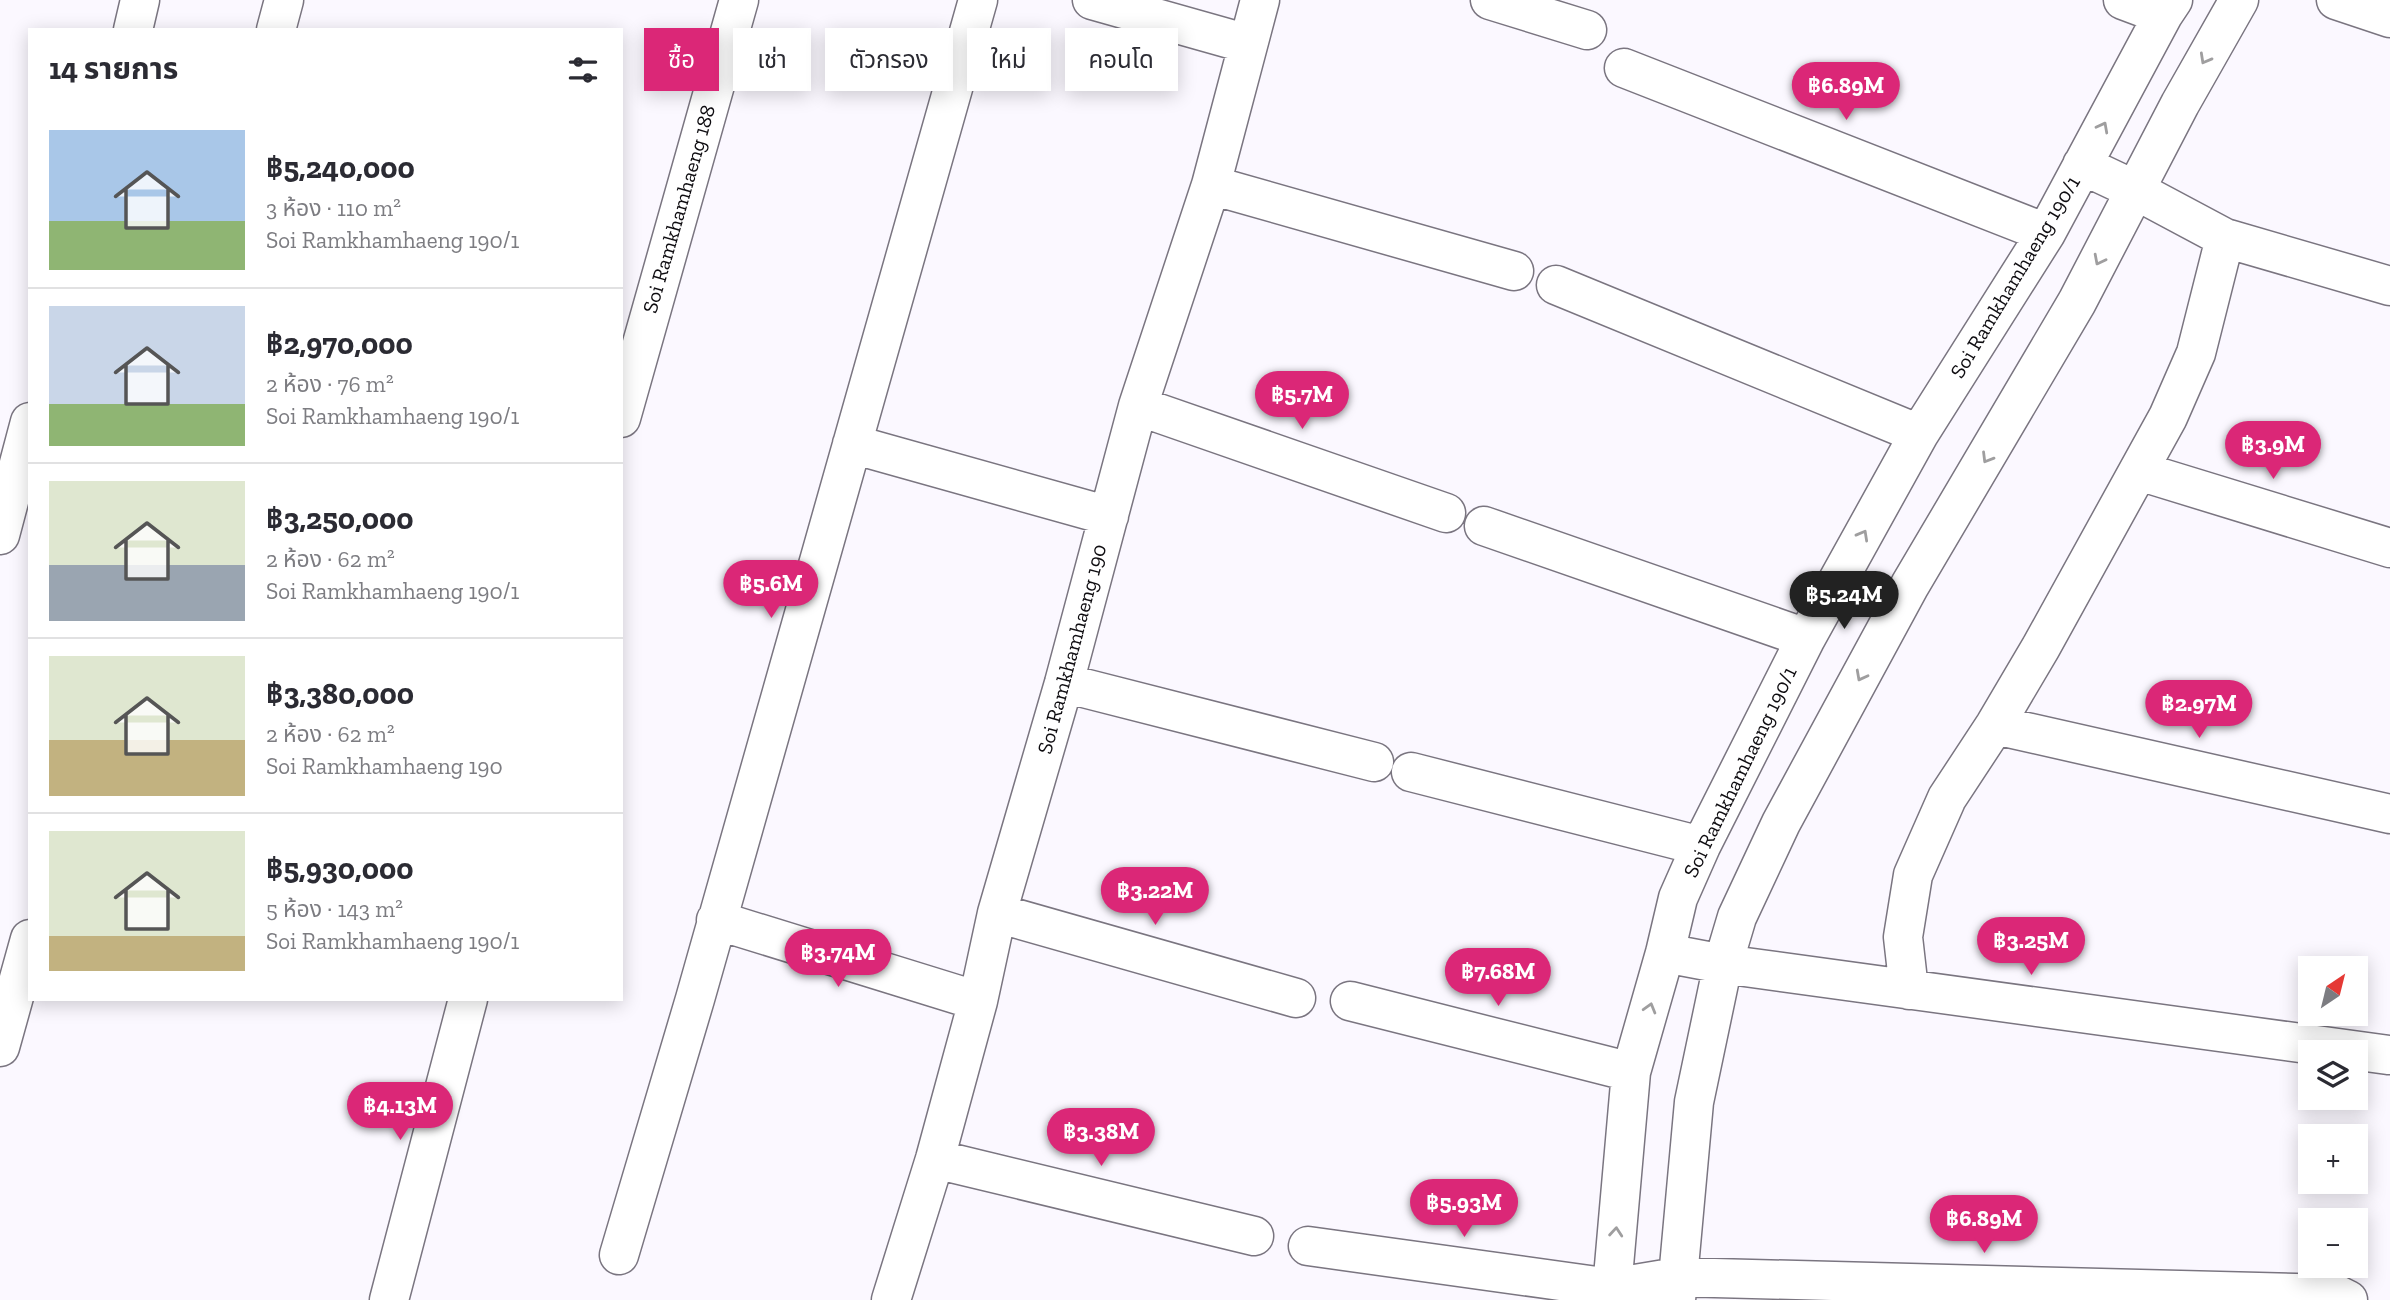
<!DOCTYPE html>
<html lang="th">
<head>
<meta charset="utf-8">
<style>
  body { margin:0; font-family:"Zilla Slab","Noto Sans Thai",serif; background:#f7f7f7; color:#2b2b33; height:100vh; display:flex; flex-direction:column; font-size:26px; white-space:nowrap }
  * { box-sizing:border-box; margin:0 }
  p { font-size:23px; color:#7c7c81 }
  .icon { flex:none; width:38px; height:38px; fill:none; stroke:currentColor; stroke-width:2; stroke-linecap:round; stroke-linejoin:round }
  .map { position:relative; flex:1; overflow:hidden }
  .drawer { position:absolute; left:28px; top:28px; width:595px; height:973px; display:flex; flex-direction:column; background:#fff; border-radius:0px; box-shadow:0 4px 18px #0003 }
  .drawer>* { flex:none }
  .banner { position:absolute; left:644px; top:28px; width:665px; height:63px; display:flex; gap:14px }
  .needle { width:46px; rotate:35deg }
  .controls { position:absolute; left:2298px; top:956px; display:grid; gap:14px }
  .controls a { display:grid; place-items:center; width:70px; height:70px; border-radius:0px; background:#fff; box-shadow:0 4px 18px #0003; font-size:35px }
  .price { position:absolute; translate:-50% -60px; padding:0 16px; border-radius:24px; background:#db2777; color:#fff; font-size:23px; line-height:46px; filter:drop-shadow(0 2px 4px #0008) }
  .price::after { content:''; position:absolute; left:50%; top:42px; width:21px; height:16px; margin-left:-10px; background:inherit; clip-path:polygon(0 0,100% 0,50% 100%) }
  .price.active { background:#222; color:#fff }
  ul { padding:0; list-style:none }
  li { display:flex; align-items:center; gap:21px; height:175px; padding:0 21px }
  li+li { border-top:2px solid #e1e1e2 }
  li span { display:grid; place-items:center; flex:none; width:196px; height:140px; border-radius:0px; color:#555 }
  li>.icon { margin-inline-start:auto }
  span .icon { width:84px; height:84px; fill:#fffc; stroke-width:1 }
  li b { font-size:30px }
  h2 { display:flex; justify-content:space-between; align-items:center; height:84px; padding:0 21px; font-size:30px }
  .pill { padding:0 24px; border-radius:0px; background:#fff; box-shadow:0 4px 18px #0003; font-size:24px; line-height:63px }
  .pill.active { background:#db2777; color:#fff }
  .map>svg:first-child { display:block }
  .lines { fill:none; stroke-linecap:round; stroke-linejoin:round }
  .minor-casing { stroke:#7a7580; stroke-width:41 }
  .minor { stroke:#fff; stroke-width:38 }
  .oneway { stroke:#9f9e9f }
  .labels { text-anchor:middle; stroke-width:7; stroke-linejoin:round; paint-order:stroke }
  .street-label { font-size:21px; fill:#0e0c10; stroke:#fff }
</style>
</head>
<body>
<div class="map">
<svg width="2390" height="1300" viewBox="0 0 2390 1300">
  <rect width="100%" height="100%" fill="#fbf8ff"/>
  <g class="lines">
    <defs>
      <path id="minor" d="M 1092,0 L 1248,44
        M 1490,0 L 1587,30
        M 2123,0 L 2163,15
        M 2336,0 L 2390,18
        M 133,30 L 140,0
        M 276,30 L 284,0
        M 1624,68 L 2046,233
        M 2082,165 L 2135,190 L 2225,238 L 2390,286
        M 1211,185 L 1514,271
        M 1556,285 L 1919,434
        M 1138,406 L 1446,513
        M 621,418 L 739,0
        M 852,444 L 1109,516
        M 2139,471 L 2390,548
        M 1484,526 L 1806,638
        M 0,535 L 30,422
        M 1064,683 L 1374,762
        M 1995,725 L 2390,814
        M 1411,772 L 1701,846
        M 997,913 L 1296,998
        M 716,920 L 978,1001
        M 1665,953 L 1723,964 L 2388,1055
        M 1909,990 L 1903,937 L 1913,875 L 1947,798 L 1995,725 L 2041,647 L 2168,417 L 2196,353 L 2225,238
        M 1350,1001 L 1631,1072
        M 0,1047 L 30,939
        M 935,1159 L 1254,1236
        M 1308,1246 L 1611,1288 L 1677,1277 L 2336,1294 L 2348,1300
        M 619,1255 L 695,999 L 978,0
        M 389,1300 L 468,999
        M 891,1300 L 935,1159 L 978,1001 L 997,913 L 1064,683 L 1138,406 L 1211,185 L 1260,0
        M 1611,1300 L 1631,1072 L 1665,953 L 1678,898 L 1701,846 L 1806,638 L 1919,434 L 2046,233 L 2163,15 L 2173,0
        M 1676,1300 L 1694,1102 L 1723,964 L 1737,917 L 1781,823 L 1910,585 L 2077,302 L 2180,104 L 2239,0"/>
    </defs>
    <use href="#minor" class="minor-casing"/>
    <use href="#minor" class="minor"/>
  </g>
  <defs><path id="oneway-chevron" d="M-2-3.5L2.5 0L-2 3.5" fill="none" stroke-width="1.6" stroke-linecap="round" stroke-linejoin="round" transform="scale(1.75)"/></defs>
  <g class="oneway">
    <use href="#oneway-chevron" transform="translate(2205 59) rotate(119)"/>
    <use href="#oneway-chevron" transform="translate(2103 127) rotate(-62)"/>
    <use href="#oneway-chevron" transform="translate(2099 260) rotate(117)"/>
    <use href="#oneway-chevron" transform="translate(1987 458) rotate(121)"/>
    <use href="#oneway-chevron" transform="translate(1863 535) rotate(-61)"/>
    <use href="#oneway-chevron" transform="translate(1861 676) rotate(118)"/>
    <use href="#oneway-chevron" transform="translate(1650 1008) rotate(-74)"/>
    <use href="#oneway-chevron" transform="translate(1616 1232) rotate(-85)"/>
  </g>
  <g class="labels">
    <g class="street-label">
      <text transform="translate(679 209) rotate(-74)" y="7">Soi Ramkhamhaeng 188</text>
      <text transform="translate(2015 277) rotate(-59)" y="7">Soi Ramkhamhaeng 190/1</text>
      <text transform="translate(1072 649) rotate(-75)" y="7">Soi Ramkhamhaeng 190</text>
      <text transform="translate(1740 772) rotate(-64)" y="7">Soi Ramkhamhaeng 190/1</text>
    </g>
  </g>
</svg>
<div class="controls">
<a><svg class="needle" viewBox="-14 -14 28 28"><path d="M0-13l5 13h-10z" fill="#e53935"/><path d="M0 13l5-13h-10z" fill="#7c7c81"/></svg></a>
<a><svg class="icon" aria-label="layers" viewBox="0 0 24 24"><path d="M12 4l9 5-9 5-9-5zM3 14l9 5 9-5"/></svg></a>
<a>+</a>
<a>−</a>
</div>
<b class="price" style="left:1846px;top:122px">฿6.89M</b>
<b class="price" style="left:1302px;top:431px">฿5.7M</b>
<b class="price" style="left:2273px;top:481px">฿3.9M</b>
<b class="price" style="left:771px;top:620px">฿5.6M</b>
<b class="price active" style="left:1844px;top:631px">฿5.24M</b>
<b class="price" style="left:2199px;top:740px">฿2.97M</b>
<b class="price" style="left:1155px;top:927px">฿3.22M</b>
<b class="price" style="left:2031px;top:977px">฿3.25M</b>
<b class="price" style="left:838px;top:989px">฿3.74M</b>
<b class="price" style="left:1498px;top:1008px">฿7.68M</b>
<b class="price" style="left:400px;top:1142px">฿4.13M</b>
<b class="price" style="left:1101px;top:1168px">฿3.38M</b>
<b class="price" style="left:1464px;top:1239px">฿5.93M</b>
<b class="price" style="left:1984px;top:1255px">฿6.89M</b>
<div class="banner">
<a class="pill active">ซื้อ</a>
<a class="pill">เช่า</a>
<a class="pill">ตัวกรอง</a>
<a class="pill">ใหม่</a>
<a class="pill">คอนโด</a>
</div>
<section class="drawer">
<h2>14 รายการ<svg class="icon" aria-label="filters" viewBox="0 0 24 24"><path d="M4 7h16M4 17h16"/><circle cx="9" cy="7" r="2"/><circle cx="15" cy="17" r="2"/></svg></h2>
<ul>
<li><span style="background:linear-gradient(#a9c7e8 65%,#8fb573 0)"><svg class="icon" aria-label="home" viewBox="0 0 24 24"><path d="M3 11l9-7 9 7M6 9v11h12V9"/></svg></span><div><b>฿5,240,000</b><p>3 ห้อง · 110 m²</p><p>Soi Ramkhamhaeng 190/1</p></div></li>
<li><span style="background:linear-gradient(#c9d6e8 70%,#8fb573 0)"><svg class="icon" aria-label="home" viewBox="0 0 24 24"><path d="M3 11l9-7 9 7M6 9v11h12V9"/></svg></span><div><b>฿2,970,000</b><p>2 ห้อง · 76 m²</p><p>Soi Ramkhamhaeng 190/1</p></div></li>
<li><span style="background:linear-gradient(#dfe7d0 60%,#9aa5b1 0)"><svg class="icon" aria-label="home" viewBox="0 0 24 24"><path d="M3 11l9-7 9 7M6 9v11h12V9"/></svg></span><div><b>฿3,250,000</b><p>2 ห้อง · 62 m²</p><p>Soi Ramkhamhaeng 190/1</p></div></li>
<li><span style="background:linear-gradient(#dfe7d0 60%,#c2b280 0)"><svg class="icon" aria-label="home" viewBox="0 0 24 24"><path d="M3 11l9-7 9 7M6 9v11h12V9"/></svg></span><div><b>฿3,380,000</b><p>2 ห้อง · 62 m²</p><p>Soi Ramkhamhaeng 190</p></div></li>
<li><span style="background:linear-gradient(#dfe7d0 75%,#c2b280 0)"><svg class="icon" aria-label="home" viewBox="0 0 24 24"><path d="M3 11l9-7 9 7M6 9v11h12V9"/></svg></span><div><b>฿5,930,000</b><p>5 ห้อง · 143 m²</p><p>Soi Ramkhamhaeng 190/1</p></div></li>
</ul>
</section>
</div>
</body>
</html>
